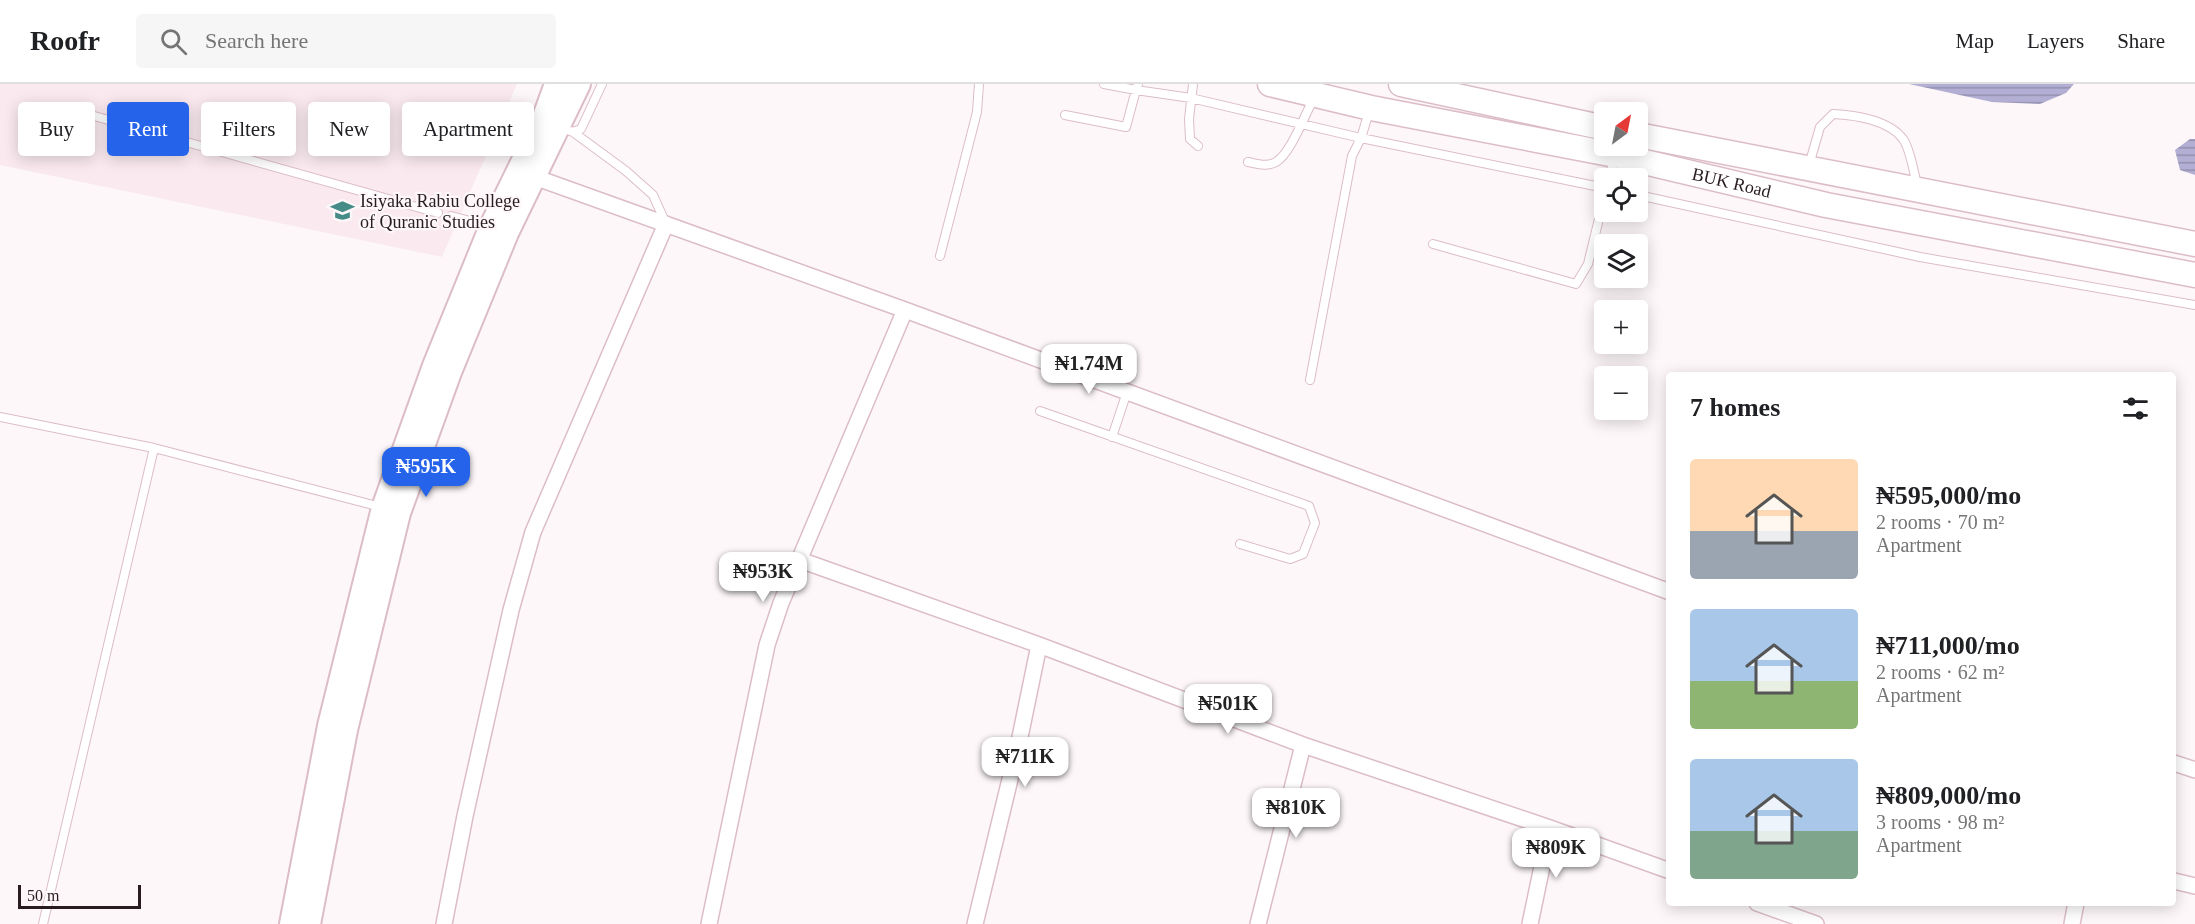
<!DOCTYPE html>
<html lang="en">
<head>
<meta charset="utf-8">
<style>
  body { margin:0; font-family:Georgia,serif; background:#f6f6f6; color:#202124; height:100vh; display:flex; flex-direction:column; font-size:22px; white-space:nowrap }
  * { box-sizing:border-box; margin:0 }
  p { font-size:20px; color:#757577 }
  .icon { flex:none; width:33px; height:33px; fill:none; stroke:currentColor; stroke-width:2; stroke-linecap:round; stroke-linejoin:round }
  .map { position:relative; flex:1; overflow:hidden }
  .panel { position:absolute; left:1666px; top:288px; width:510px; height:534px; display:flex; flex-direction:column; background:#fff; border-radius:6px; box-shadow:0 3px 15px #0003 }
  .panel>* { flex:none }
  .top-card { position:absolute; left:18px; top:18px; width:570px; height:54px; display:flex; gap:12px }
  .needle { width:39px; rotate:32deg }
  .controls { position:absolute; left:1594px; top:18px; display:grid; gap:12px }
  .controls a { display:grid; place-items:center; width:54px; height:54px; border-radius:6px; background:#fff; box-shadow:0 3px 15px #0003; font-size:30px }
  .scale { position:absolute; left:18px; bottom:15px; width:123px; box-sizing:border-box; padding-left:6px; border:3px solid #281c20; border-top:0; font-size:16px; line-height:21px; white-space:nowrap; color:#281c20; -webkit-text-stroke:4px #fdf7f9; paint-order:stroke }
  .price { position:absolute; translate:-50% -51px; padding:0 14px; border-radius:12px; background:#fff; color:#222; font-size:20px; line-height:39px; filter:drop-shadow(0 2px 3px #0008) }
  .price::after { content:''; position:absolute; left:50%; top:36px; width:18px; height:14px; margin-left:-9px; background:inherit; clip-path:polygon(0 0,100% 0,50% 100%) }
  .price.selected { background:#2563eb; color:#fff }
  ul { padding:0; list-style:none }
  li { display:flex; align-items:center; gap:18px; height:150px; padding:0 24px }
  li span { display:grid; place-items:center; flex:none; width:168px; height:120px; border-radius:6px; color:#555 }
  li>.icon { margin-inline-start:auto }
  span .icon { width:72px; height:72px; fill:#fffc; stroke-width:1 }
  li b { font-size:26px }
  h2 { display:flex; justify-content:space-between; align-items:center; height:72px; padding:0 24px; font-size:26px }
  .tag { padding:0 21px; border-radius:6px; background:#fff; box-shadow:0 3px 15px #0003; font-size:21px; line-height:54px }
  .tag.selected { background:#2563eb; color:#fff }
  header { display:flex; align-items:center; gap:36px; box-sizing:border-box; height:84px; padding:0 30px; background:#fff; border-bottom:2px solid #e0e0e0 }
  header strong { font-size:28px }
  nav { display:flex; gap:33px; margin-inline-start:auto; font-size:21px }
  .search { width:420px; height:54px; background:#f6f6f6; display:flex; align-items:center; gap:15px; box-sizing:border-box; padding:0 21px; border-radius:6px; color:#757577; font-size:22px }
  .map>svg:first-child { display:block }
  .built { fill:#faeaef }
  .water { fill:url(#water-rules) }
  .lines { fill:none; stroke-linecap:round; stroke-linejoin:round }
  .service-casing { stroke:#dcbdc7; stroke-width:10 }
  .minor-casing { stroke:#dcbdc7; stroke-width:18 }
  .secondary-casing { stroke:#dcbdc7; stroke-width:26 }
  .primary-casing { stroke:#dcbdc7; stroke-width:27 }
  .service { stroke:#fff; stroke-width:8 }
  .minor { stroke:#fff; stroke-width:15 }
  .secondary { stroke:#fff; stroke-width:22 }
  .primary { stroke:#fff; stroke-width:24 }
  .labels { text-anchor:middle; stroke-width:4.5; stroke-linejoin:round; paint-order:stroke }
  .street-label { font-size:18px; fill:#281c20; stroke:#fdf7f9 }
  .poi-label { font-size:18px; fill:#281c20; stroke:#fdf7f9; text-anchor:start }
</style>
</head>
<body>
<header>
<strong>Roofr</strong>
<div class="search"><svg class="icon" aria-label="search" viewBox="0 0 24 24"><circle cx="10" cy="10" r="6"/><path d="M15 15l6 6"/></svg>Search here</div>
<nav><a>Map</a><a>Layers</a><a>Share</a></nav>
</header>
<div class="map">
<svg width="2195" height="840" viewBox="0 0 2195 840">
  <defs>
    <pattern id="water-rules" width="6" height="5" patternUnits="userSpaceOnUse" patternTransform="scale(1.5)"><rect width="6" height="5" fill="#b3afd4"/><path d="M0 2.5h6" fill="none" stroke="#928eac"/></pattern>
  </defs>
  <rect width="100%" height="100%" fill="#fdf7f9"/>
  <path class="built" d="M 0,0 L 517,0 L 442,173 L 0,81 Z"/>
  <path class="water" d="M 1909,0 L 2074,0 L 2066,9 L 2040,20 L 1992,18 Z
    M 2190,55 L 2195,55 L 2195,91 L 2180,86 L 2175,66 Z"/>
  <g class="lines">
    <defs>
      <path id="service" d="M 1104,0 L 1136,6 L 1138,0
        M 1193,0 L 1189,35 L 1190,55 L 1198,62
        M 80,28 L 438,129
        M 1065,31 L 1126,43 L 1136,6 L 1191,14 L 1361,54 L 1605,104
        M 570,47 L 573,48 L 581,45 L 602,0
        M 573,48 L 626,87 L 653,111 L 666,140
        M 1248,78 C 1258,80 1267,83 1276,78 C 1291,69 1305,30 1314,14
        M 1809,81 L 1820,43 L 1833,30 C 1855,31 1889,36 1903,55 C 1910,64 1914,89 1917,101
        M 1609,94 L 1614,75
        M 1638,111 L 1920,173 L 2195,221
        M 451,132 L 490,142
        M 1433,160 L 1576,200 L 1588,180 L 1605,110
        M 940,172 L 977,28 L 979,0
        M 1310,296 L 1352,72 L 1361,54 L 1369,28
        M 1040,327 L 1309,422 L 1315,439 L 1303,470 L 1290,475 L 1240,460
        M 0,333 L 154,364 L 381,423
        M 1112,353 L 1127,308
        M 43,840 L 154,364"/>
      <path id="minor" d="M 526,90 L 905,226 L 1670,508
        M 800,476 L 1039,561 L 1303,661 L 1550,744 L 1670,787
        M 2174,679 L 2195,686
        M 2174,797 L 2195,802
        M 1757,819 L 1816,840
        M 444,840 L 465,732 L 511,526 L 533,448 L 666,140
        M 709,840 L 767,561 L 781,519 L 905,226
        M 975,840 L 1019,658 L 1039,561
        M 1258,840 L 1303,661
        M 1530,840 L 1550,744
        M 2072,840 L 2076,819"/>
      <path id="secondary" d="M 291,840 L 329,642 L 383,424 L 434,282 L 491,142 L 543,36 L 556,0
        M 309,840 L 346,646 L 399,429 L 450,288 L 507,149 L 579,0"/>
      <g id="primary">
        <path id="s1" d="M 1270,0 L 1371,24 L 1615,71 L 1826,121 L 2195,191"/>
        <path d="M 1401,0 L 1605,44"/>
        <path d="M 1638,51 L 2195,160"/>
      </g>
    </defs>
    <use href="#service" class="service-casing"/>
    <use href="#minor" class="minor-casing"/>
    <use href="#secondary" class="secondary-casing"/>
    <use href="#primary" class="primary-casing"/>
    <use href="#service" class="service"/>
    <use href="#minor" class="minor"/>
    <use href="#secondary" class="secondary"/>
    <use href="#primary" class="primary"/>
  </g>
  <defs>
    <symbol id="university-bare" viewBox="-9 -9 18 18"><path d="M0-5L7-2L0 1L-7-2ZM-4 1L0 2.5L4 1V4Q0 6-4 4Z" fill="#458c88" stroke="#fdf7f9" stroke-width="2.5" paint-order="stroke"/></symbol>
  </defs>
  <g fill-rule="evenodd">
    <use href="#university-bare" x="326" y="110" width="33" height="33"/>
  </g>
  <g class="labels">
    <g class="street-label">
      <text dy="6" stroke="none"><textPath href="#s1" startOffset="472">BUK Road</textPath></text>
    </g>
    <g class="poi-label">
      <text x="360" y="123">Isiyaka Rabiu College<tspan x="360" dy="21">of Quranic Studies</tspan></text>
    </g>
  </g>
</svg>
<div class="controls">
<a><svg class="needle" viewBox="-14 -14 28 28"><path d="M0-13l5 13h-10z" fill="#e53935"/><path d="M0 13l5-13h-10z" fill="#757577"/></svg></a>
<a><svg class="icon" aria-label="locate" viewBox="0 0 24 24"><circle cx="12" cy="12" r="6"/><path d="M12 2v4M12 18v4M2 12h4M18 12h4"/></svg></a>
<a><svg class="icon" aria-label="layers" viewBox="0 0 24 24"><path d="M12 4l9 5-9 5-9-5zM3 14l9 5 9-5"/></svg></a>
<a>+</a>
<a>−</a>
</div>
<div class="scale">50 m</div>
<b class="price" style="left:1089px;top:311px">₦1.74M</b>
<b class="price selected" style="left:426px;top:414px">₦595K</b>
<b class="price" style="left:763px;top:519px">₦953K</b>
<b class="price" style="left:1228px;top:651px">₦501K</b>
<b class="price" style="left:1025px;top:704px">₦711K</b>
<b class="price" style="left:1296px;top:755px">₦810K</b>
<b class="price" style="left:1556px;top:795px">₦809K</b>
<div class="top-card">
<a class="tag">Buy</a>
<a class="tag selected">Rent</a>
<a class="tag">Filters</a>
<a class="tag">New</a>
<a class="tag">Apartment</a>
</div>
<section class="panel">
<h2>7 homes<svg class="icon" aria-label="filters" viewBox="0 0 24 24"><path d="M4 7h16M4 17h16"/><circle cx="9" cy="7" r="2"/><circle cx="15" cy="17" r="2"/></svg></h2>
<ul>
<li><span style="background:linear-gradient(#ffd9b3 60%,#9aa5b1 0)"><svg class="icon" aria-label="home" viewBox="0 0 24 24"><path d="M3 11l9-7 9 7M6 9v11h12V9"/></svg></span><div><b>₦595,000/mo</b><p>2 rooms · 70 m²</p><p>Apartment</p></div></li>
<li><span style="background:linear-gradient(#a9c7e8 60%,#8fb573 0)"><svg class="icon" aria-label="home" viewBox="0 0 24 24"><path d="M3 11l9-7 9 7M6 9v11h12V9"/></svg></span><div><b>₦711,000/mo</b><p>2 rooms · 62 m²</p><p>Apartment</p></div></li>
<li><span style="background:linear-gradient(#a9c7e8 60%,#7fa58c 0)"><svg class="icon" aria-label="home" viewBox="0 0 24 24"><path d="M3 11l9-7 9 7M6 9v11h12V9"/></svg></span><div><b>₦809,000/mo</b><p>3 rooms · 98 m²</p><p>Apartment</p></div></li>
</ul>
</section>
</div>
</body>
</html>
